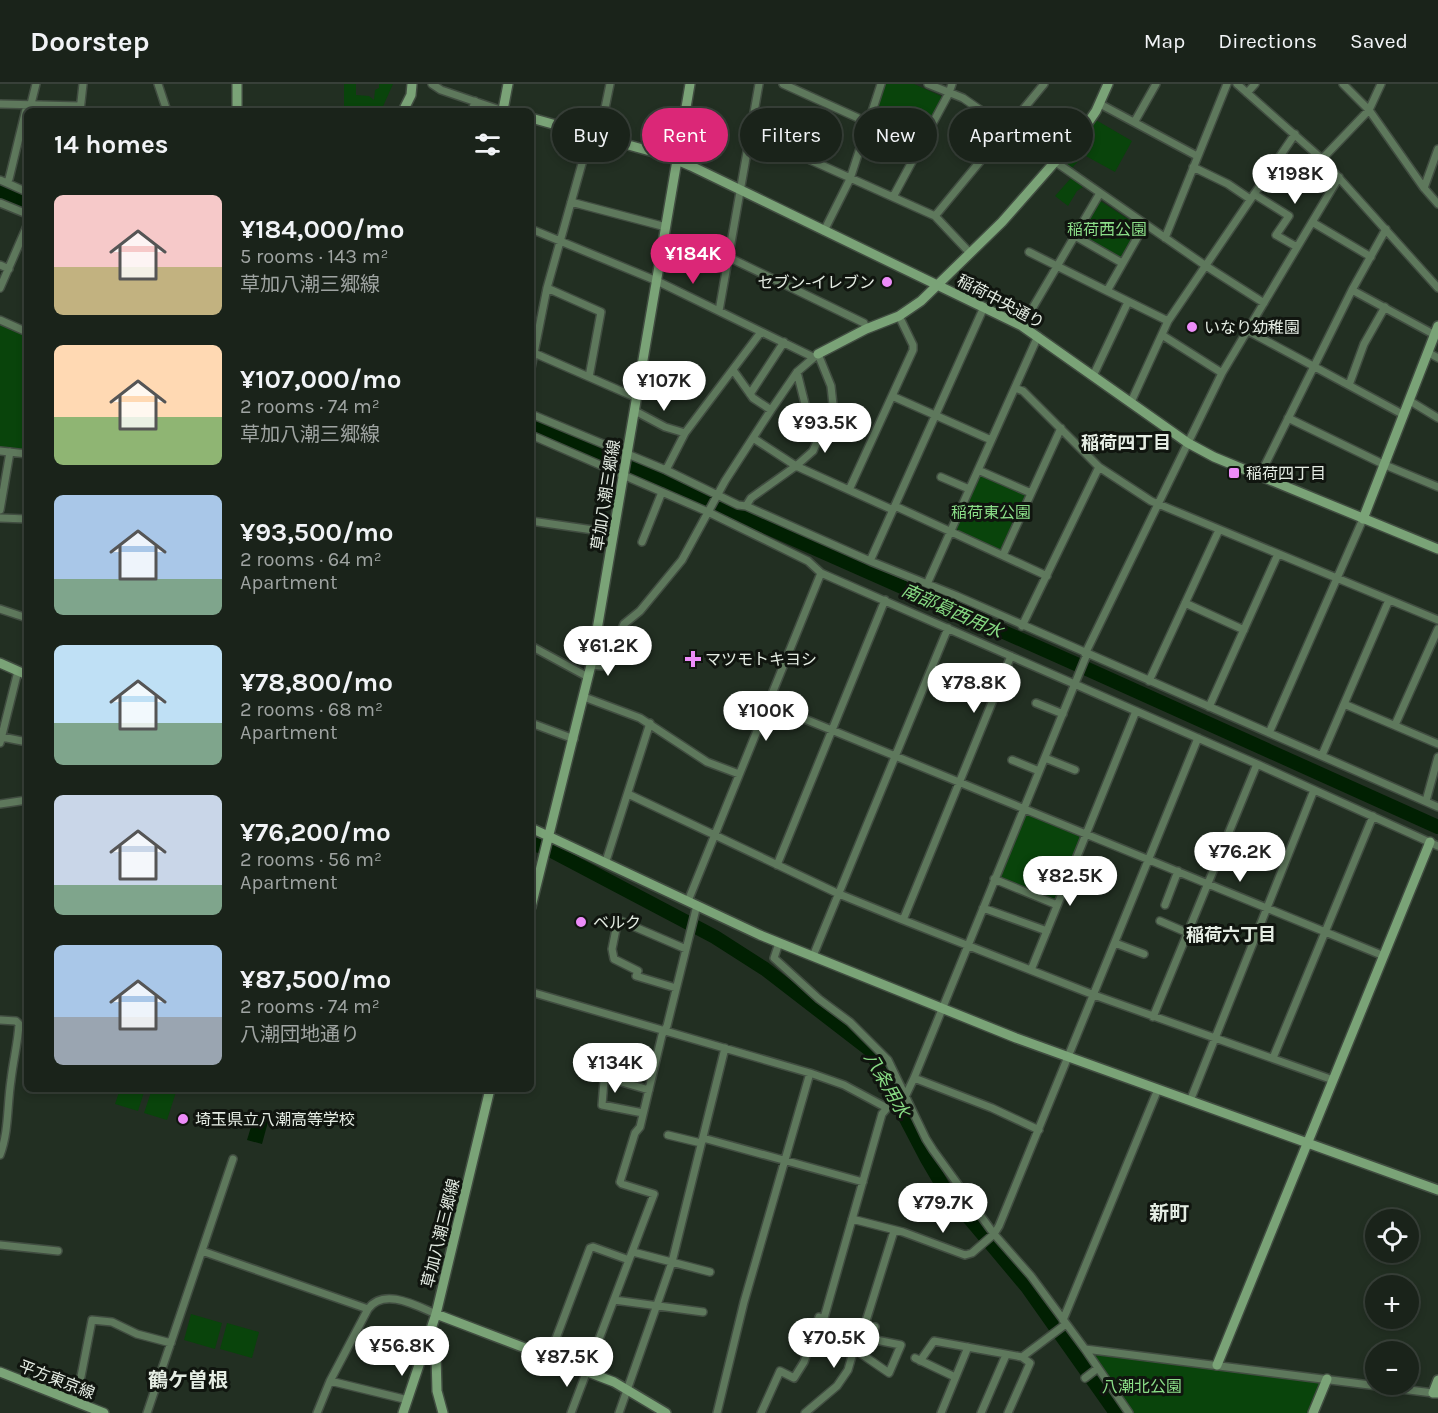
<!DOCTYPE html>
<html lang="en">
<head>
<meta charset="utf-8">
<style>
  body { margin:0; font-family:Karla,"Noto Sans JP",sans-serif; background:#232b23; color:#f1f3f6; height:100vh; display:flex; flex-direction:column; font-size:22px; white-space:nowrap }
  * { box-sizing:border-box; margin:0 }
  p { font-size:20px; color:#9fa4a2 }
  .icon { flex:none; width:33px; height:33px; fill:none; stroke:currentColor; stroke-width:2; stroke-linecap:round; stroke-linejoin:round }
  .map { position:relative; flex:1; overflow:hidden }
  .details { position:absolute; left:24px; top:24px; width:510px; height:984px; display:flex; flex-direction:column; background:#1a231a; border-radius:9px; box-shadow:0 3px 9px #0003,0 0 0 2px #384039 }
  .details>* { flex:none }
  .hud { position:absolute; left:552px; top:24px; width:570px; height:54px; display:flex; gap:12px }
  .buttons { position:absolute; left:1365px; top:1125px; display:grid; gap:12px }
  .buttons a { display:grid; place-items:center; width:54px; height:54px; border-radius:50%; background:#1a231a; box-shadow:0 3px 9px #0003,0 0 0 2px #384039; font-size:30px }
  .price { position:absolute; translate:-50% -51px; padding:0 14px; border-radius:21px; background:#fff; color:#222; font-size:20px; line-height:39px; filter:drop-shadow(0 2px 3px #0008) }
  .price::after { content:''; position:absolute; left:50%; top:36px; width:18px; height:14px; margin-left:-9px; background:inherit; clip-path:polygon(0 0,100% 0,50% 100%) }
  .price.active { background:#db2777; color:#fff }
  ul { padding:0; list-style:none }
  li { display:flex; align-items:center; gap:18px; height:150px; padding:0 30px }
  li span { display:grid; place-items:center; flex:none; width:168px; height:120px; border-radius:9px; color:#555 }
  li>.icon { margin-inline-start:auto }
  span .icon { width:72px; height:72px; fill:#fffc; stroke-width:1 }
  li b { font-size:26px }
  h2 { display:flex; justify-content:space-between; align-items:center; height:72px; padding:0 30px; font-size:26px }
  .tag { padding:0 21px; border-radius:27px; background:#1a231a; box-shadow:0 3px 9px #0003,0 0 0 2px #384039; font-size:21px; line-height:54px }
  .tag.active { background:#db2777; color:#fff }
  header { display:flex; align-items:center; gap:36px; box-sizing:border-box; height:84px; padding:0 30px; background:#1a231a; border-bottom:2px solid #384039 }
  header strong { font-size:28px }
  nav { display:flex; gap:33px; margin-inline-start:auto; font-size:21px }
  .map>svg:first-child { display:block }
  .green { fill:#09440b }
  .water { fill:#012002 }
  .lines { fill:none; stroke-linecap:round; stroke-linejoin:round }
  .river { stroke:#012002; stroke-width:14 }
  .street-casing { stroke:#414d41; stroke-width:10 }
  .secondary-casing { stroke:#414d41; stroke-width:12 }
  .street { stroke:#5e785c; stroke-width:7 }
  .secondary { stroke:#7aa377; stroke-width:9 }
  .poi-dot { fill:#ed8cf9; stroke:#10150f; stroke-width:2 }
  .labels { text-anchor:middle; stroke-width:6; stroke-linejoin:round; paint-order:stroke }
  .park-label { font-size:16px; fill:#8bde88; stroke:#10150f }
  .poi-label { font-size:16px; fill:#e4ece3; stroke:#10150f; text-anchor:start }
  .street-label { font-size:16px; fill:#e4ece3; stroke:#10150f }
  .neighbourhood-label { font-size:18px; font-weight:bold; fill:#e4ece3; stroke:#10150f }
  .water-label { font-size:18px; font-style:italic; fill:#87da83; stroke:#10150f }
  .quarter-label { font-size:20px; font-weight:bold; fill:#e4ece3; stroke:#10150f }
</style>
</head>
<body>
<header>
<strong>Doorstep</strong>
<nav><a>Map</a><a>Directions</a><a>Saved</a></nav>
</header>
<div class="map">
<svg width="1438" height="1329" viewBox="0 0 1438 1329">
  <rect width="100%" height="100%" fill="#222f22"/>
  <path class="green" d="M 344,0 L 356,0 L 356,11 L 369,12 L 374,16 L 375,6 L 379,4 L 379,0 L 393,0 L 381,27 L 344,27 Z
    M 884,0 L 914,0 L 941,12 L 942,14 L 919,56 L 916,57 L 875,38 L 873,35 Z
    M 1096,36 L 1132,57 L 1115,88 L 1084,71 L 1071,85 L 1063,79 L 1063,74 Z
    M 1071,94 L 1083,103 L 1077,107 L 1068,122 L 1055,112 Z
    M 1099,116 L 1140,143 L 1123,175 L 1120,175 L 1080,152 L 1079,150 Z
    M 0,239 L 27,253 L 27,366 L 0,364 Z
    M 979,391 L 983,391 L 1025,409 L 1026,413 L 1003,464 L 998,466 L 959,448 L 956,443 Z
    M 1029,730 L 1079,751 L 1080,755 L 1056,815 L 1053,816 L 1001,795 L 1000,791 L 1024,732 Z
    M 120,1005 L 145,1005 L 138,1027 L 115,1020 Z
    M 152,1005 L 177,1005 L 167,1036 L 144,1029 Z
    M 191,1230 L 222,1239 L 215,1265 L 184,1256 Z
    M 227,1239 L 259,1248 L 252,1274 L 220,1265 Z
    M 1090,1269 L 1325,1296 L 1311,1329 L 1128,1329 Z"/>
  <path class="water" d="M 255,1030 L 269,1034 L 262,1060 L 247,1056 Z"/>
  <g class="lines">
    <path class="river" d="M 0,107 L 27,119
      M 531,339 L 1076,580 L 1438,743
      M 531,759 L 550,766 L 715,853 L 765,885 L 870,966 L 927,1075 L 944,1104 L 1027,1203 L 1116,1329"/>
    <defs>
      <path id="street" d="M 158,0 L 167,27
        M 432,0 L 441,6 L 503,27
        M 783,0 L 920,62
        M 928,0 L 963,14 L 1206,182 L 1264,219
        M 1237,0 L 1322,75 L 1438,204
        M 1343,0 L 1369,26 L 1424,104 L 1438,120
        M 1247,9 L 1255,0
        M 0,20 L 80,22
        M 31,20 L 36,0
        M 1100,20 L 1197,72
        M 80,27 L 83,0
        M 472,27 L 475,17
        M 1135,37 L 1156,0
        M 750,49 L 935,132 L 970,169
        M 599,53 L 610,0
        M 1322,75 L 1369,26 L 1381,0
        M 1193,83 L 1228,100 L 1250,115
        M 9,95 L 27,21
        M 0,96 L 27,108
        M 1424,104 L 1438,65
        M 1254,110 L 1289,132 L 1276,151 L 1297,163
        M 893,113 L 949,9 L 952,0
        M 571,118 L 666,143
        M 0,119 L 27,130
        M 935,132 L 1044,0
        M 1312,138 L 1371,173
        M 1145,140 L 1107,207 L 1168,237
        M 531,145 L 657,197 L 813,273
        M 824,147 L 850,95 L 881,0
        M 1075,152 L 1122,179
        M 1165,154 L 1227,0
        M 1029,168 L 1107,207
        M 728,173 L 864,239 L 866,245
        M 0,181 L 9,185
        M 0,204 L 27,142
        M 547,204 L 601,228 L 589,293
        M 1352,206 L 1435,251
        M 719,227 L 759,0
        M 0,236 L 27,248
        M 1022,242 L 1100,109
        M 1248,247 L 1404,331
        M 1162,251 L 1222,289
        M 534,269 L 637,314
        M 1429,269 L 1438,274
        M 531,284 L 547,204 L 590,51
        M 733,286 L 753,314 L 771,326
        M 797,288 L 808,332 L 825,337
        M 1093,292 L 1128,218
        M 1349,301 L 1364,260 L 1385,223
        M 1015,304 L 1023,307 L 1099,383 L 1151,417 L 1438,536
        M 750,310 L 784,258
        M 892,312 L 991,356
        M 1410,317 L 1438,334
        M 1131,318 L 1168,237 L 1295,50
        M 635,327 L 665,343 L 685,349
        M 531,330 L 666,386 L 738,421 L 746,422 L 870,477 L 957,512 L 1438,723
        M 1288,334 L 1385,381 L 1438,403
        M 531,351 L 708,428 L 808,477 L 821,489 L 1257,680 L 1438,762
        M 753,354 L 796,382 L 893,426
        M 0,367 L 27,370
        M 666,386 L 685,349 L 761,248
        M 978,386 L 1031,409
        M 941,393 L 969,405
        M 1259,393 L 1352,206 L 1386,145
        M 849,406 L 913,266 L 913,261 L 899,232
        M 895,422 L 1047,492
        M 0,426 L 10,368
        M 0,434 L 27,435
        M 531,437 L 614,449
        M 642,458 L 662,408
        M 1003,471 L 1061,344
        M 870,477 L 984,223
        M 927,500 L 1038,252
        M 1185,519 L 1244,546
        M 0,525 L 27,534
        M 1022,542 L 1099,383
        M 531,562 L 588,593
        M 1085,570 L 1222,289 L 1339,93
        M 591,581 L 602,582 L 606,580 L 624,540 L 640,527 L 682,476 L 725,397 L 771,326 L 797,288 L 818,270 L 831,302 L 833,321 L 813,367 L 796,382 L 751,414 L 746,422
        M 1149,597 L 1219,446
        M 584,613 L 640,634 L 707,678 L 739,690
        M 1036,619 L 1063,630
        M 768,620 L 1384,872
        M 1344,620 L 1438,660
        M 1209,623 L 1278,470
        M 531,639 L 574,655
        M 1395,641 L 1438,545
        M 1269,649 L 1363,435
        M 2,653 L 27,658
        M 0,659 L 18,587
        M 1322,671 L 1389,516
        M 1045,674 L 1075,686
        M 1012,676 L 1039,687
        M 628,710 L 839,810 L 903,836 L 1094,911 L 1333,996
        M 1426,717 L 1438,673
        M 0,720 L 27,716
        M 606,777 L 650,639
        M 777,781 L 885,516
        M 994,795 L 1057,821
        M 688,817 L 821,489
        M 1165,821 L 1178,787
        M 983,824 L 1047,847
        M 903,836 L 1011,572
        M 1160,837 L 1188,849
        M 779,859 L 774,874 L 819,915 L 850,938 L 888,976 L 926,1055 L 933,1066 L 994,1150 L 1031,1192 L 1085,1265 L 1129,1329
        M 1115,859 L 1144,870
        M 813,872 L 948,544
        M 1031,886 L 1136,627
        M 676,904 L 636,892 L 638,887 L 614,875 L 612,865 L 617,840 L 621,837 L 686,865
        M 531,908 L 810,989 L 844,1001 L 887,1024
        M 1153,933 L 1257,680
        M 0,936 L 16,937 L 19,940 C 18,959 13,977 11,996 C 7,1022 9,1047 0,1071
        M 1273,974 L 1373,732
        M 914,994 L 992,1024 L 1039,1046
        M 1190,1017 L 1314,706
        M 643,1029 L 602,1021 L 604,997 L 608,994 L 649,1006
        M 668,1051 L 701,1059
        M 703,1054 L 863,1098
        M 852,1135 L 903,1148 L 965,1171 L 972,1169 L 994,1150 L 999,1142 L 1198,654
        M 0,1161 L 58,1167
        M 202,1167 L 368,1225
        M 633,1168 L 710,1188
        M 614,1216 L 703,1228
        M 824,1234 L 882,1030 L 887,1024 L 905,1013 L 914,994 L 1087,570
        M 1063,1236 L 1158,1005
        M 854,1265 L 889,1289 L 901,1261 L 876,1256 L 873,1252 L 875,1243 L 863,1242
        M 1085,1265 L 1433,1309
        M 549,1273 L 590,1164 L 593,1163 L 629,1176
        M 915,1274 L 955,1293
        M 920,1277 L 934,1257 L 1022,1273 L 1066,1240
        M 1085,1294 L 1098,1284
        M 330,1297 L 408,1316
        M 76,1318 L 92,1236 L 112,1238 L 137,1250 L 171,1259
        M 147,1329 L 233,1075
        M 317,1329 L 330,1297 L 368,1225 C 384,1203 417,1222 436,1230
        M 571,1329 L 654,1110 L 622,1100 L 620,1098 L 635,1049 L 640,1043 L 662,951 L 667,942 L 697,821
        M 619,1329 L 672,1178 L 725,964
        M 717,1329 L 744,1218 L 810,989
        M 761,1329 L 780,1287 L 794,1294 L 804,1278 L 819,1233
        M 805,1329 L 837,1302 L 848,1286 L 858,1251 L 866,1237 L 894,1147
        M 941,1329 L 968,1263
        M 981,1329 L 1006,1271
        M 1008,1329 L 1030,1279 L 1022,1273"/>
      <path id="secondary" d="M 237,0 L 237,27
        M 403,27 L 411,11 L 412,0
        M 507,27 L 503,26 L 508,0
        M 531,34 L 668,72 L 691,82 L 1022,242 L 1188,359 L 1214,373 L 1438,465
        M 818,270 L 866,245 L 899,232 L 921,217 L 1002,138 L 1083,46 L 1096,27 L 1108,0
        M 1363,435 L 1438,242
        M 0,579 L 27,591
        M 531,744 L 760,851 L 1016,954 L 1438,1106
        M 531,823 L 591,581 L 690,0
        M 436,1230 L 614,1298 L 666,1329
        M 425,1265 L 436,1271 L 437,1307 L 443,1329
        M 1217,1281 L 1430,758
        M 0,1288 L 104,1329
        M 1438,1296 L 1433,1309 L 1438,1309
        M 403,1329 L 436,1230 L 490,1005
        M 1313,1329 L 1327,1295"/>
    </defs>
    <use href="#street" class="street-casing"/>
    <use href="#secondary" class="secondary-casing"/>
    <use href="#street" class="street"/>
    <use href="#secondary" class="secondary"/>
  </g>
  <g class="poi-dot">
    <circle cx="887" cy="198" r="6"/>
    <circle cx="1192" cy="243" r="6"/>
    <rect x="1228" y="383" width="12" height="12" rx="3"/>
    <path d="M690 566h6v6h6v6h-6v6h-6v-6h-6v-6h6z"/>
    <circle cx="581" cy="838" r="6"/>
    <circle cx="183" cy="1035" r="6"/>
  </g>
  <g class="labels">
    <g class="park-label">
      <text x="1107" y="151">稲荷西公園</text>
      <text x="991" y="434">稲荷東公園</text>
      <text x="1142" y="1308">八潮北公園</text>
    </g>
    <g class="poi-label">
      <text x="875" y="204" text-anchor="end">セブン-イレブン</text>
      <text x="1204" y="249">いなり幼稚園</text>
      <text x="1246" y="395">稲荷四丁目</text>
      <text x="705" y="581">マツモトキヨシ</text>
      <text x="593" y="844">ベルク</text>
      <text x="195" y="1041">埼玉県立八潮高等学校</text>
    </g>
    <g class="street-label">
      <text transform="translate(1001 217) rotate(28)" y="6">稲荷中央通り</text>
      <text transform="translate(605 411) rotate(-81)" y="6">草加八潮三郷線</text>
      <text transform="translate(440 1149) rotate(-76)" y="6">草加八潮三郷線</text>
      <text transform="translate(57 1295) rotate(21)" y="6">平方東京線</text>
    </g>
    <g class="neighbourhood-label">
      <text x="1126" y="365">稲荷四丁目</text>
      <text x="1231" y="857">稲荷六丁目</text>
    </g>
    <g class="water-label">
      <text transform="translate(952 527) rotate(24)" y="6">南部葛西用水</text>
      <text transform="translate(887 1001) rotate(60)" y="6">八条用水</text>
    </g>
    <g class="quarter-label">
      <text x="1169" y="1136">新町</text>
      <text x="188" y="1303">鶴ケ曽根</text>
    </g>
  </g>
</svg>
<div class="buttons">
<a><svg class="icon" aria-label="locate" viewBox="0 0 24 24"><circle cx="12" cy="12" r="6"/><path d="M12 2v4M12 18v4M2 12h4M18 12h4"/></svg></a>
<a>+</a>
<a>−</a>
</div>
<b class="price" style="left:1295px;top:121px">¥198K</b>
<b class="price active" style="left:693px;top:201px">¥184K</b>
<b class="price" style="left:664px;top:328px">¥107K</b>
<b class="price" style="left:825px;top:370px">¥93.5K</b>
<b class="price" style="left:608px;top:593px">¥61.2K</b>
<b class="price" style="left:974px;top:630px">¥78.8K</b>
<b class="price" style="left:766px;top:658px">¥100K</b>
<b class="price" style="left:1240px;top:799px">¥76.2K</b>
<b class="price" style="left:1070px;top:823px">¥82.5K</b>
<b class="price" style="left:615px;top:1010px">¥134K</b>
<b class="price" style="left:943px;top:1150px">¥79.7K</b>
<b class="price" style="left:834px;top:1285px">¥70.5K</b>
<b class="price" style="left:402px;top:1293px">¥56.8K</b>
<b class="price" style="left:567px;top:1304px">¥87.5K</b>
<div class="hud">
<a class="tag">Buy</a>
<a class="tag active">Rent</a>
<a class="tag">Filters</a>
<a class="tag">New</a>
<a class="tag">Apartment</a>
</div>
<section class="details">
<h2>14 homes<svg class="icon" aria-label="filters" viewBox="0 0 24 24"><path d="M4 7h16M4 17h16"/><circle cx="9" cy="7" r="2"/><circle cx="15" cy="17" r="2"/></svg></h2>
<ul>
<li><span style="background:linear-gradient(#f6c9c9 60%,#c2b280 0)"><svg class="icon" aria-label="home" viewBox="0 0 24 24"><path d="M3 11l9-7 9 7M6 9v11h12V9"/></svg></span><div><b>¥184,000/mo</b><p>5 rooms · 143 m²</p><p>草加八潮三郷線</p></div></li>
<li><span style="background:linear-gradient(#ffd9b3 60%,#8fb573 0)"><svg class="icon" aria-label="home" viewBox="0 0 24 24"><path d="M3 11l9-7 9 7M6 9v11h12V9"/></svg></span><div><b>¥107,000/mo</b><p>2 rooms · 74 m²</p><p>草加八潮三郷線</p></div></li>
<li><span style="background:linear-gradient(#a9c7e8 70%,#7fa58c 0)"><svg class="icon" aria-label="home" viewBox="0 0 24 24"><path d="M3 11l9-7 9 7M6 9v11h12V9"/></svg></span><div><b>¥93,500/mo</b><p>2 rooms · 64 m²</p><p>Apartment</p></div></li>
<li><span style="background:linear-gradient(#bfe0f5 65%,#7fa58c 0)"><svg class="icon" aria-label="home" viewBox="0 0 24 24"><path d="M3 11l9-7 9 7M6 9v11h12V9"/></svg></span><div><b>¥78,800/mo</b><p>2 rooms · 68 m²</p><p>Apartment</p></div></li>
<li><span style="background:linear-gradient(#c9d6e8 75%,#7fa58c 0)"><svg class="icon" aria-label="home" viewBox="0 0 24 24"><path d="M3 11l9-7 9 7M6 9v11h12V9"/></svg></span><div><b>¥76,200/mo</b><p>2 rooms · 56 m²</p><p>Apartment</p></div></li>
<li><span style="background:linear-gradient(#a9c7e8 60%,#9aa5b1 0)"><svg class="icon" aria-label="home" viewBox="0 0 24 24"><path d="M3 11l9-7 9 7M6 9v11h12V9"/></svg></span><div><b>¥87,500/mo</b><p>2 rooms · 74 m²</p><p>八潮団地通り</p></div></li>
</ul>
</section>
</div>
</body>
</html>
